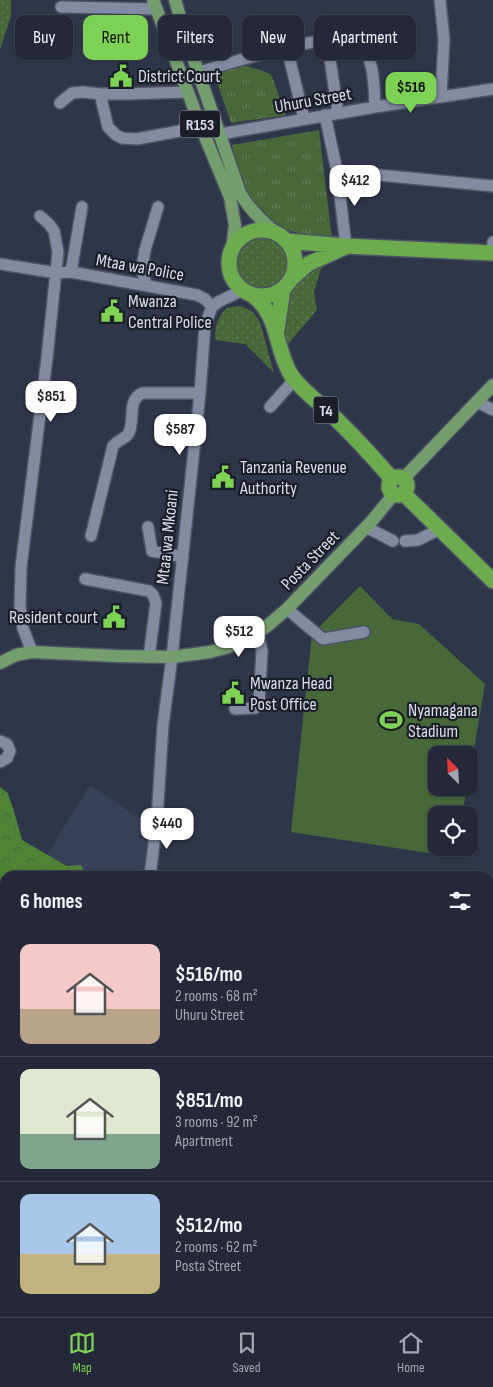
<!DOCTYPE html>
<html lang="en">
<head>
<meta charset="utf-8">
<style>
  body { margin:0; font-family:"Sofia Sans Condensed",sans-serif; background:#2c3040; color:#f1f3f6; height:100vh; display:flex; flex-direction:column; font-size:19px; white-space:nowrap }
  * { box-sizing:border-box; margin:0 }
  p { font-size:16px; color:#a3a6ae }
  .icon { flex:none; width:28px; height:28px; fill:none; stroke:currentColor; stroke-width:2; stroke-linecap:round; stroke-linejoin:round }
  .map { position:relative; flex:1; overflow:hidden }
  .drawer { position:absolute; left:0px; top:871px; width:494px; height:446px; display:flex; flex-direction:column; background:#242838; border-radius:15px 15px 0 0; box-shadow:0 1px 4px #0004,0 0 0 1px #414453 }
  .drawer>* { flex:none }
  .top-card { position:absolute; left:15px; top:15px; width:464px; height:45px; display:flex; gap:10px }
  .needle { width:32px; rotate:336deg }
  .tools { position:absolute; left:428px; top:746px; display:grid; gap:10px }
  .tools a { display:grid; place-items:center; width:50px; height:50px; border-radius:10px; background:#242838; box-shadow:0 1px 4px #0004,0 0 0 1px #414453; font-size:25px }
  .price { position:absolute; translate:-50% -42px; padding:0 11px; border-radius:10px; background:#fff; color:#222; font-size:16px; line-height:32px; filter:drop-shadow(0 1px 2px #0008) }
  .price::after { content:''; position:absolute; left:50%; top:30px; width:15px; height:11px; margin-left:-8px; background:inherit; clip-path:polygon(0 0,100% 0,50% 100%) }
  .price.active { background:#7dd154; color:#111 }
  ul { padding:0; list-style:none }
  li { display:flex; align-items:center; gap:15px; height:125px; padding:0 20px }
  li+li { border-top:1px solid #414453 }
  li span { display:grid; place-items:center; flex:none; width:140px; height:100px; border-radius:10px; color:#555 }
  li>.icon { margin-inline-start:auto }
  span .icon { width:60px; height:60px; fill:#fffc; stroke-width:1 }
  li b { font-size:21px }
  h2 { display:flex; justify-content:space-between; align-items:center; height:60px; padding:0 20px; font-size:21px }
  .tag { padding:0 18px; border-radius:10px; background:#242838; box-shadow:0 1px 4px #0004,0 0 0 1px #414453; font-size:18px; line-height:45px }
  .tag.active { background:#7dd154; color:#111 }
  .tab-bar { display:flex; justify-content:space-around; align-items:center; height:70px; border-top:1px solid #414453; background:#242838; font-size:14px; color:#a3a6ae }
  .tab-bar a { display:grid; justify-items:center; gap:2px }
  .tab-bar .active { color:#7dd154 }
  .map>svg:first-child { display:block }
  .built { fill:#38405a }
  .grass { fill:url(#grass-dots) }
  .forest { fill:url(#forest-crowns) }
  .park { fill:url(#park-tufts) }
  .garden { fill:#476839 }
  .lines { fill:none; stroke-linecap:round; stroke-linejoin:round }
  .minor-casing { stroke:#4e5464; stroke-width:14 }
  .major-casing { stroke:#4e5464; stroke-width:15 }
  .highway-casing { stroke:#4e5464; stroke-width:18 }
  .minor { stroke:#838aa1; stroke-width:11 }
  .major { stroke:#759e6f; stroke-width:12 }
  .highway { stroke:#6cab4e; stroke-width:15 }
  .labels { text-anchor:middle; stroke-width:4.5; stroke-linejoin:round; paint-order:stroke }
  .shield { fill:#1b1e27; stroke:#a0a4b0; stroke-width:1 }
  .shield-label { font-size:16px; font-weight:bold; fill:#d9deea }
  .poi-label { font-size:18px; fill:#d9deea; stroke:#1b1e27; text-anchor:start }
  .street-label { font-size:18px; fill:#d9deea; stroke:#1b1e27 }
</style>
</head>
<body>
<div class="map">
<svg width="493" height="1317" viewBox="0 0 493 1317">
  <defs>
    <pattern id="grass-dots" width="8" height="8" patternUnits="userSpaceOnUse" patternTransform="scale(1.25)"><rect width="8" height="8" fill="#476839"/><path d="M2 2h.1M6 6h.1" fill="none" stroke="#617d56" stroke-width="1.8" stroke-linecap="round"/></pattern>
    <pattern id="forest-crowns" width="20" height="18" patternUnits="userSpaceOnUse" patternTransform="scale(1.25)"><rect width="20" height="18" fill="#4f8335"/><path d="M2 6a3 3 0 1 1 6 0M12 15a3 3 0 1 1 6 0" fill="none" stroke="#49693c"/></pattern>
    <pattern id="park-tufts" width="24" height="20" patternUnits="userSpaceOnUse" patternTransform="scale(1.25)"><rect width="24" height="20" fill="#476839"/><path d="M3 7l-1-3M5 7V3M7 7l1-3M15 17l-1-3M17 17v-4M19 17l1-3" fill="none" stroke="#617d56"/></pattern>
  </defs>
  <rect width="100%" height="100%" fill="#30364a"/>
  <path class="built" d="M 90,785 L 148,824 L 151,838 L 144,876 L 92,876 L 90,872 L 45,858 Z"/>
  <path class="grass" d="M 0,0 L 11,0 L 11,16 L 0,50 Z
    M236 263a26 26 0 1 1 52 0a26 26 0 1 1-52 0Z
    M 333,258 L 321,269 L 314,292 L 317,310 L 287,345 L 283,342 C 283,327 282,309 288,295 C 293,280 319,265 333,258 Z
    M 240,306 C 250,309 255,313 260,322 L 274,373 L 245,344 L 215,340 C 215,325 217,320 226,308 Z"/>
  <path class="forest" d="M 0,787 L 7,792 L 13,808 L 22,840 L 67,866 L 81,865 L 85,873 L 91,876 L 58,875 L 21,870 L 15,876 L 5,876 L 5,931 L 4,937 L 0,940 Z
    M 0,1232 L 5,1234 L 5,1264 L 0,1264 Z"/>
  <path class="park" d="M 244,65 L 271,74 L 286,115 L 231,123 L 213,71 Z
    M 319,130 L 332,239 C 262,231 248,212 232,145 Z"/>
  <path class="garden" d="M 360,586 L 392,619 L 419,624 L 485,684 L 469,778 L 469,755 L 436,755 L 436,788 L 467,788 L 462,815 L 436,815 L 436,848 L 456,848 L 455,857 L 291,832 L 312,634 Z
    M 296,1313 L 409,1312 L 409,1313 L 408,1317 L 295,1317 Z"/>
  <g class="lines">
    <defs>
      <path id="minor" d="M 440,0 L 444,40 L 441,96
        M 61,7 L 157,9
        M 327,39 L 338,113
        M 287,48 L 304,119
        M 199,72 C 224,65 339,28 357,42 C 375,55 374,87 375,107
        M 100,94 L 108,127 L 116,135 L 122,138 L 137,139 L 201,127
        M 60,103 L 72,93 L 83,92 L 100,94 L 125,94 L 188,92
        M 325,115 L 337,171 L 346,246
        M 220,134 L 375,107 L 493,89
        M 337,171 L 493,186
        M 492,253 L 493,242
        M 0,264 L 57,273 L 71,272 L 197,295 L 205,299 L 212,307
        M 71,272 L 82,207
        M 146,285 L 142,268 L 145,250 L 158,207
        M 477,402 L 493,410
        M 270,407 L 295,379
        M 148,527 L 152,551 L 183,557
        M 366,527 L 393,541
        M 91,536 L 113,446 C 118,439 128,439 130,430 C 134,417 128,400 142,393 L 200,393
        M 405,541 L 418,540 L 440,529
        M 85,579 L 149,591 L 153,595 L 156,603 L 149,657
        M 287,609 L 323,639 L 364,632
        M 32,652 L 23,628 L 20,606 L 21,567 L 47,358 L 58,252 L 54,231 L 49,224 L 40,216
        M 235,709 L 255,708 L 259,705 L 262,651 L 258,633
        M 0,741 L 7,744 L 10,751 L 7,758 L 0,762
        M 150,876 L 157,819 L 163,725 L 172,657 L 200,393 L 205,325 L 212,307 L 218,302 L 243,290
        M 0,1228 L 5,1230
        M 0,1271 L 5,1270
        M 156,1312 L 167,1317
        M 98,1317 L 99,1312"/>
      <path id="major" d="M 153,0 L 201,127 L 230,197 L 235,225 L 232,249
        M 175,0 L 186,37 L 240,193 C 250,210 262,222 278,234
        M 403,479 L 493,385
        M 0,663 L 16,655 L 32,652 L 117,656 L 172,657 L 210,652 L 228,647 L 248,639 L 267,626 L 287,609 L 371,522 L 394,494
        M 489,1000 L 493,983
        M 424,1317 L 425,1312"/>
      <path id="highway" d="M229 263a33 33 0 1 1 66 0a33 33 0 1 1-66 0Z
        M 286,241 L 346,246 L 493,253
        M 290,280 L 308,264 L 345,247
        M 252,295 C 280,315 274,347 291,375 C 301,390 319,402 332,415 C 353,435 373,457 392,479
        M 277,330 L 283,289
        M389 486a9 9 0 1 1 18 0a9 9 0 1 1-18 0Z
        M 403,493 L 493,581"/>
    </defs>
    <use href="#minor" class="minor-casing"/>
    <use href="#major" class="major-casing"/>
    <use href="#highway" class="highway-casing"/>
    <use href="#minor" class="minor"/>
    <use href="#major" class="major"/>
    <use href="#highway" class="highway"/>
  </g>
  <defs>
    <symbol id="civic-bare" viewBox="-9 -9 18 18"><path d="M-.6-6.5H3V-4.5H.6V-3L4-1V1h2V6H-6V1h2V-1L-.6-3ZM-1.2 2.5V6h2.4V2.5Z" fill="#7dd154" stroke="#1b1e27" stroke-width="2.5" paint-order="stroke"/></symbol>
    <symbol id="stadium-bare" viewBox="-9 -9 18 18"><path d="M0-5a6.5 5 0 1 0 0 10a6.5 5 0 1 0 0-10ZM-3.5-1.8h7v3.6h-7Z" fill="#7dd154" stroke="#1b1e27" stroke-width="2.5" paint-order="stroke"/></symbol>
  </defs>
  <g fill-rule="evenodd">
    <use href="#civic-bare" x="105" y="60" width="32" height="32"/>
    <use href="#civic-bare" x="96" y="295" width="32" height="32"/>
    <use href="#civic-bare" x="207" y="461" width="32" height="32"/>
    <use href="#civic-bare" x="98" y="601" width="32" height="32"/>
    <use href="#civic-bare" x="217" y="677" width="32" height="32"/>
    <use href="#stadium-bare" x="375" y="704" width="32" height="32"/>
  </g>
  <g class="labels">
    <g class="shield">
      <rect x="180" y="110.5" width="40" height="27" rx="4"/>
      <rect x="313.5" y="396.5" width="25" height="27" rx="4"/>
    </g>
    <g class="shield-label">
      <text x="200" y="130">R153</text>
      <text x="326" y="416">T4</text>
    </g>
    <g class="poi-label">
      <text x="138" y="82">District Court</text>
      <text x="128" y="307">Mwanza<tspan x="128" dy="21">Central Police</tspan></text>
      <text x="240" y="473">Tanzania Revenue<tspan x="240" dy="21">Authority</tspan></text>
      <text x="98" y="623" text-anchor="end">Resident court</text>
      <text x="250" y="689">Mwanza Head<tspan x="250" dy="21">Post Office</tspan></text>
      <text x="408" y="716">Nyamagana<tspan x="408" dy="21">Stadium</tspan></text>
    </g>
    <g class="street-label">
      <text transform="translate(313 100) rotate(-10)" y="6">Uhuru Street</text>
      <text transform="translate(140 267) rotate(10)" y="6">Mtaa wa Police</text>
      <text transform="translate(167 537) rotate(-84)" y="6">Mtaa wa Mkoani</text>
      <text transform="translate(310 560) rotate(-46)" y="6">Posta Street</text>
    </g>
  </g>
</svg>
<div class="tools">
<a><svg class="needle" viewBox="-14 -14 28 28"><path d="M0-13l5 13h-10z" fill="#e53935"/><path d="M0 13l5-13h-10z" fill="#a3a6ae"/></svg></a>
<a><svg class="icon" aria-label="locate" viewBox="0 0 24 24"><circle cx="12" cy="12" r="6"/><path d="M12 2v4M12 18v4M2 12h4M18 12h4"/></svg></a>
</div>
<b class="price active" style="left:411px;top:114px">$516</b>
<b class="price" style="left:355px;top:207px">$412</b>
<b class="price" style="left:51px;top:423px">$851</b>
<b class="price" style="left:180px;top:456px">$587</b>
<b class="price" style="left:239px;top:658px">$512</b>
<b class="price" style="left:167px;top:850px">$440</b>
<div class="top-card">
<a class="tag">Buy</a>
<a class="tag active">Rent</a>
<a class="tag">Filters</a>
<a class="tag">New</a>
<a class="tag">Apartment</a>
</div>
<section class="drawer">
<h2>6 homes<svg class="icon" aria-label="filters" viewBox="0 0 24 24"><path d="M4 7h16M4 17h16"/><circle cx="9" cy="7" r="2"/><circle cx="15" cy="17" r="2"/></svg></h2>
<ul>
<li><span style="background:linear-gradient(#f6c9c9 65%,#b9a48a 0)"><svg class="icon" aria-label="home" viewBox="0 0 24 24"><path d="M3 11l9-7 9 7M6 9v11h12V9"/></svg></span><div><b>$516/mo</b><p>2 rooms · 68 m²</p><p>Uhuru Street</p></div></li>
<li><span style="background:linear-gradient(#dfe7d0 65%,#7fa58c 0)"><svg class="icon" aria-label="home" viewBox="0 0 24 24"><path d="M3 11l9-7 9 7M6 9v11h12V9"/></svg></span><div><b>$851/mo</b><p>3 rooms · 92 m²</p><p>Apartment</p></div></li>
<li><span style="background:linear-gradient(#a9c7e8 60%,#c2b280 0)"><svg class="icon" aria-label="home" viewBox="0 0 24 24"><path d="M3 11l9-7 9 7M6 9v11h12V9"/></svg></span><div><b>$512/mo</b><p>2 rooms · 62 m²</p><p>Posta Street</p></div></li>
</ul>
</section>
</div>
<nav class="tab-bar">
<a class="active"><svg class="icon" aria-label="map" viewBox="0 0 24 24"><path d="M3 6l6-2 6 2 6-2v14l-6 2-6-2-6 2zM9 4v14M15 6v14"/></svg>Map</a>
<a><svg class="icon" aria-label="saved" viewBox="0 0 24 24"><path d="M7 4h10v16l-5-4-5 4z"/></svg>Saved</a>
<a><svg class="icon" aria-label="home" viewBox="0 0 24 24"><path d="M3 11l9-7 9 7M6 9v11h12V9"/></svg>Home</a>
</nav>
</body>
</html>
